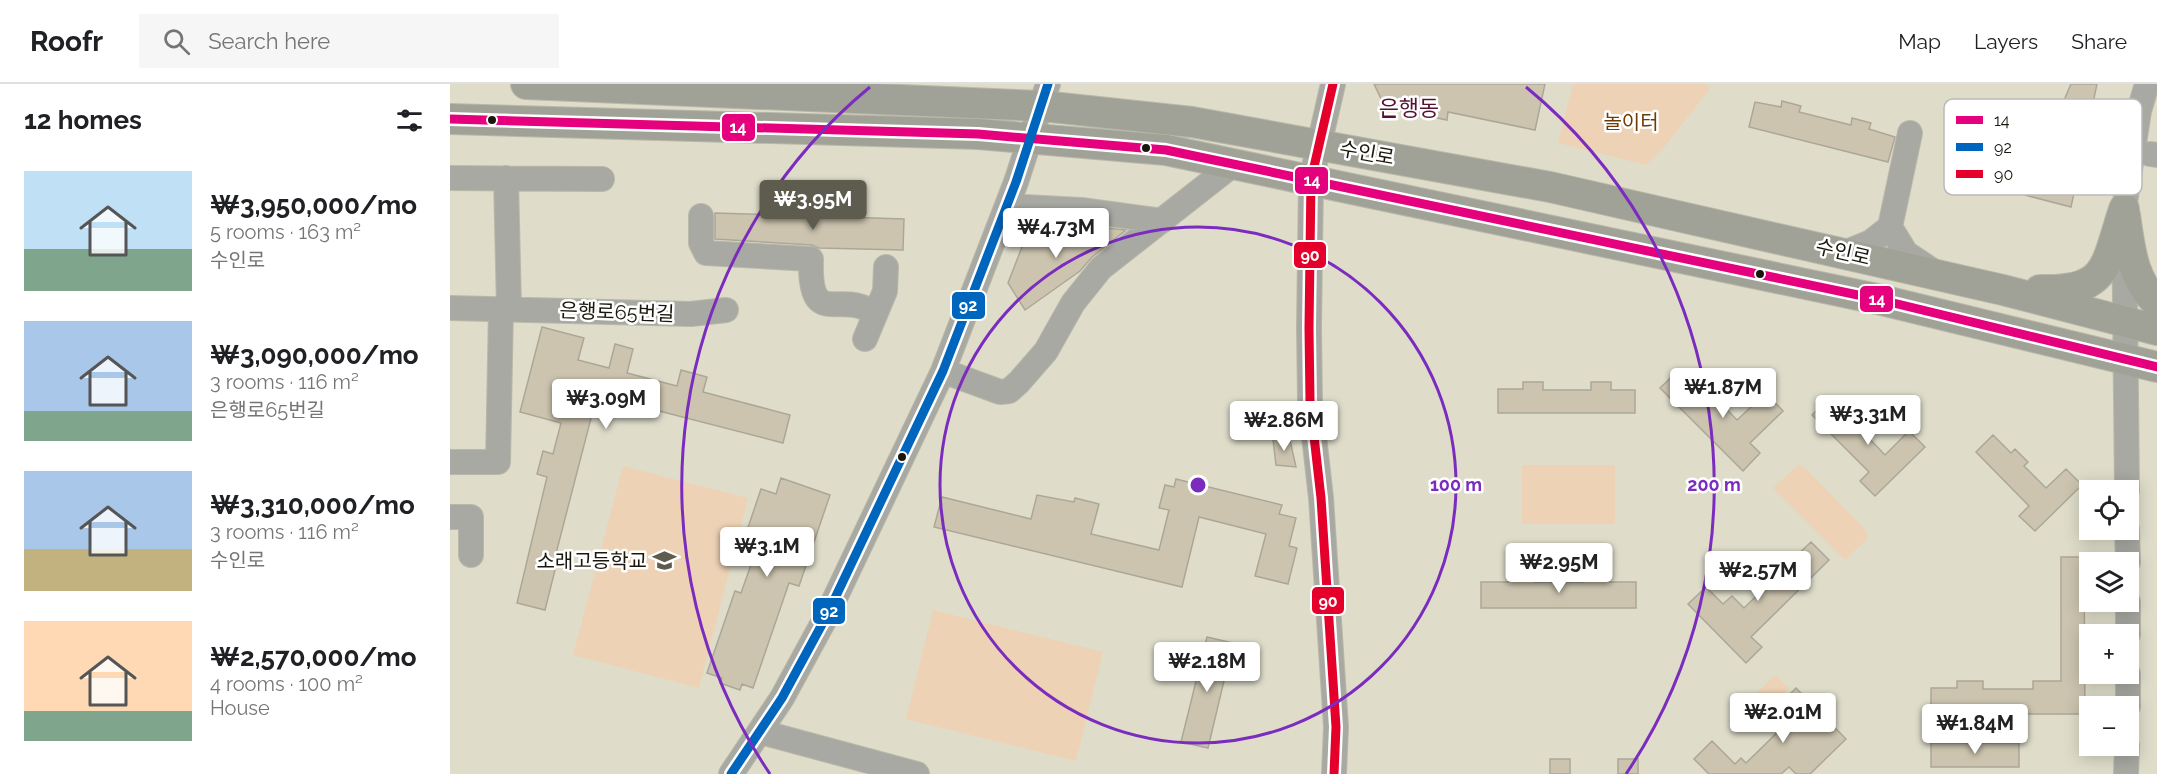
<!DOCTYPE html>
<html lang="en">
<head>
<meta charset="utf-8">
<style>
  body { margin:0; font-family:Raleway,"Noto Sans KR",sans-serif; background:#f6f6f6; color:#202124; height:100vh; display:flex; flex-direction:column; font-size:22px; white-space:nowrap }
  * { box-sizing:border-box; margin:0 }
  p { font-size:20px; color:#757577 }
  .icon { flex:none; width:33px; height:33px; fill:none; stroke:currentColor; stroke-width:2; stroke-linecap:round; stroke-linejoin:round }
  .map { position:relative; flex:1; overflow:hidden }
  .drawer { display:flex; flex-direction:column; background:#fff; width:450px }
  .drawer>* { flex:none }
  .controls { position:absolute; left:1629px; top:396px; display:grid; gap:12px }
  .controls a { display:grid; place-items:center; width:60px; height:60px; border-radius:0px; background:#fff; box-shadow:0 3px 15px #0003; font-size:30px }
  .price { position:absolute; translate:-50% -51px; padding:0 14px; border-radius:6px; background:#fff; color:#222; font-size:20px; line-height:39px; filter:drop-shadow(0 2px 3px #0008) }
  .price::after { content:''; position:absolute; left:50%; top:36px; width:18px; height:14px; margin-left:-9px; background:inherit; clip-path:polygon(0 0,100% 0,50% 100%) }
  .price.on { background:#5e5c4e; color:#fff }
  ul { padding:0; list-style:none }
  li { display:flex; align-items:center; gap:18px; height:150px; padding:0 24px }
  li span { display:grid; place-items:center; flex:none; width:168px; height:120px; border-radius:0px; color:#555 }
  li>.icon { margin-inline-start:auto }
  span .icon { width:72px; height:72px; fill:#fffc; stroke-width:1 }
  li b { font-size:26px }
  h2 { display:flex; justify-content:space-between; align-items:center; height:72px; padding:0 24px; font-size:26px }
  header { display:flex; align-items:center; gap:36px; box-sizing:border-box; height:84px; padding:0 30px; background:#fff; border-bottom:2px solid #e0e0e0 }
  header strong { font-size:28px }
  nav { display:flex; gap:33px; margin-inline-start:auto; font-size:21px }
  .search { width:420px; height:54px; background:#f6f6f6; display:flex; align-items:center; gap:15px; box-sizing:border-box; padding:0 21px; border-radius:0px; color:#757577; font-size:22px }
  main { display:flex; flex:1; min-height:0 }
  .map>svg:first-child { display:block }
  .green { fill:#edd2b5 }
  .building { fill:#ccc4af; stroke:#aba798; stroke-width:1.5 }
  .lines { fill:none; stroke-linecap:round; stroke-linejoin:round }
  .minor-casing { stroke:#bab8a9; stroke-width:26 }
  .major-casing { stroke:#bab8a9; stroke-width:32 }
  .minor { stroke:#a9a9a3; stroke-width:24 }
  .major { stroke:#a1a297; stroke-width:30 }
  .bus-1-casing { stroke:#fff; stroke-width:14 }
  .bus-2-casing { stroke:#fff; stroke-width:14 }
  .bus-3-casing { stroke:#fff; stroke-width:14 }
  .bus-1 { stroke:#e5007d; stroke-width:9 }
  .bus-2 { stroke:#0065bd; stroke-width:9 }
  .bus-3 { stroke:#e4002b; stroke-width:9 }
  .ring { fill:none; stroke:#7b2cbf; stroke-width:3 }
  .bus-dot { fill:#19170b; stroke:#fff; stroke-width:2 }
  .labels { text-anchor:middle; stroke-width:5; stroke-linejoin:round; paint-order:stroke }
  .park-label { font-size:20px; fill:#703a00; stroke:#fff }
  .street-label { font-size:20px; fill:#19170b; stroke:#fff }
  .poi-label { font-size:20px; fill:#19170b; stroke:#fff; text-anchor:end }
  .quarter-label { font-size:22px; fill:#541230; stroke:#fff }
  .key { fill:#fff; stroke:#bab9b6; stroke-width:1.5 }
  .key-label { font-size:16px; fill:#19170b }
  .centre { fill:#7b2cbf; stroke:#fff; stroke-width:3 }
  .ring-label { font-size:18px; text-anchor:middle; font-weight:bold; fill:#7b2cbf; stroke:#fff; stroke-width:5; stroke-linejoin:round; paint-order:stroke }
  .line-badge { stroke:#fff; stroke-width:2 }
  .badge-label { font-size:16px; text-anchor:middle; font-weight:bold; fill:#fff }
</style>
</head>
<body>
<header>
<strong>Roofr</strong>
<div class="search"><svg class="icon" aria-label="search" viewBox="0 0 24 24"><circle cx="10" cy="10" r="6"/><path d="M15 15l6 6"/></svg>Search here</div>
<nav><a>Map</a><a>Layers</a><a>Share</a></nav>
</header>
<main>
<section class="drawer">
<h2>12 homes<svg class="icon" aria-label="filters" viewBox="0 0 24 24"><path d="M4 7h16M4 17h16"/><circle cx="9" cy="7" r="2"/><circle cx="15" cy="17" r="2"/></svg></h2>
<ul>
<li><span style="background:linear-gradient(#bfe0f5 65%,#7fa58c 0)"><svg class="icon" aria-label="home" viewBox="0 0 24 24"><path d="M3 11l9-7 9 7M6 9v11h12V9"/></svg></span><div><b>₩3,950,000/mo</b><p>5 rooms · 163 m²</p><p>수인로</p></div></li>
<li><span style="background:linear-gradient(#a9c7e8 75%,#7fa58c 0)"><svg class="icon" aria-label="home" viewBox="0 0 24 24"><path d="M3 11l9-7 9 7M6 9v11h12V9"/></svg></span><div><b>₩3,090,000/mo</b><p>3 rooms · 116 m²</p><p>은행로65번길</p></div></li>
<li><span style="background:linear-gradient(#a9c7e8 65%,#c2b280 0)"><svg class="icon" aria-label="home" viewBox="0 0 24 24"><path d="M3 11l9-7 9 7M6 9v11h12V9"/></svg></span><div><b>₩3,310,000/mo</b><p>3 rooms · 116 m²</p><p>수인로</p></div></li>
<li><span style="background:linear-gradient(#ffd9b3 75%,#7fa58c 0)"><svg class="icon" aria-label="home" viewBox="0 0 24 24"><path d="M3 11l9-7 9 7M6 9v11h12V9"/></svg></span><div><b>₩2,570,000/mo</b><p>4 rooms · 100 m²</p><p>House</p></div></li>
</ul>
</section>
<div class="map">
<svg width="1707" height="690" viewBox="0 0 1707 690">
  <rect width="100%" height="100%" fill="#dfddca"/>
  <path class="green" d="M 1123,0 L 1258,0 L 1259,6 L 1215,62 L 1196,81 L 1108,59 Z
    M 1072,381 L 1165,381 L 1165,440 L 1072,440 Z
    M 1348,381 L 1353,382 L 1417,447 L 1417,455 L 1395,476 L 1323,404 Z
    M 173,382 L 298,414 L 249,604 L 123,571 Z
    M 483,526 L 653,568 L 626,677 L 456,635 Z
    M 1325,591 L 1339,604 L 1295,647 L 1286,638 L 1285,630 Z"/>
  <path class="building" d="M 924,0 L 1095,0 L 1085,46 L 998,28 L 997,36 L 935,23 Z
    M 1621,0 L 1647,0 L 1621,123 L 1498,91 L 1505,64 L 1510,63 L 1591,83 L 1605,26 L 1607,22 L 1611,23 Z
    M 1332,17 L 1351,22 L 1349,28 L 1401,41 L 1402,34 L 1421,39 L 1419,45 L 1445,53 L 1438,78 L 1299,43 L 1305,18 L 1331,23 Z
    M 265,129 L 454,135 L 453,166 L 369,164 L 362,161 L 265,155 Z
    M 608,139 L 676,146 L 642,173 L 630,187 L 575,226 L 558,199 L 572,163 Z
    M 92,243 L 134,254 L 128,276 L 159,284 L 165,260 L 183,265 L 177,289 L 227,302 L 231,286 L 257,293 L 253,308 L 340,331 L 333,359 L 147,311 L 103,481 L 106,482 L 95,526 L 67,519 L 97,393 L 87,390 L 93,367 L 103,370 L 111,339 L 70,328 Z
    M 1228,287 L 1247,306 L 1252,300 L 1287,336 L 1316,309 L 1333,327 L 1300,359 L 1310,369 L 1293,387 L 1210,304 Z
    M 1073,298 L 1093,298 L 1093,306 L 1141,306 L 1141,298 L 1161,298 L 1161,306 L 1185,306 L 1185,329 L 1048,329 L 1048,305 L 1073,305 Z
    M 1379,314 L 1396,331 L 1401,326 L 1419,344 L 1414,349 L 1435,371 L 1459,347 L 1475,363 L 1425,412 L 1410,397 L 1419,388 L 1362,331 Z
    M 1543,351 L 1561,369 L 1565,365 L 1578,378 L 1574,382 L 1596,404 L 1616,385 L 1632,401 L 1585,447 L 1569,432 L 1579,422 L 1526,368 Z
    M 839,352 L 846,383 L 826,381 L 823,355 Z
    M 331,394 L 380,411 L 349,502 L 339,499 L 303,604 L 292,600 L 290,606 L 270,599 L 272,594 L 257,589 L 285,507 L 291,509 L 303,475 L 289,470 L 311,405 L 326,410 Z
    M 726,395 L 832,421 L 829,430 L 846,434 L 839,462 L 847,464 L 838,500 L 805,492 L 816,450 L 749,433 L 732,503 L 484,443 L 492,413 L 581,435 L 587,411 L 624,418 L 625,414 L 649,420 L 641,450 L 709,466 L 719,426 L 709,424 L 715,401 L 724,403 Z
    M 1361,458 L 1379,476 L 1301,553 L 1312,563 L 1296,579 L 1238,520 L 1256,503 L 1273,520 L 1282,512 L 1294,524 L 1326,493 L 1321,487 L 1339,469 L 1344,474 Z
    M 1611,473 L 1634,473 L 1635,630 L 1481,630 L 1481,604 L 1507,604 L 1507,597 L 1533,597 L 1533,605 L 1583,605 L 1583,597 L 1611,597 Z
    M 1058,491 L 1084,491 L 1084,498 L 1134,498 L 1134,491 L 1160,491 L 1160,498 L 1186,498 L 1186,524 L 1031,524 L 1031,498 L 1058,498 Z
    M 757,553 L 783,559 L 758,664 L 731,658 Z
    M 1346,604 L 1396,655 L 1360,690 L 1346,690 L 1339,683 L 1331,690 L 1259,690 L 1244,675 L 1262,657 L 1285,680 L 1291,674 L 1296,679 L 1336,640 L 1323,627 Z
    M 1481,659 L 1569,659 L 1569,683 L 1481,683 Z
    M 1100,675 L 1120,675 L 1120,690 L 1100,690 Z
    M 1168,675 L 1188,675 L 1188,690 L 1168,690 Z"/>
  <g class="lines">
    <defs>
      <path id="minor" d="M 883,0 L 861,96 L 859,244 L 860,317 L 871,414 L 886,643 L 884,690
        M 1700,70 L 1707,71
        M 0,94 L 152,95
        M 56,94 L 59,224
        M 557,122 L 631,126 L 712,137
        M 251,132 L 251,159 L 256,169 L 361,175 C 359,249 391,203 425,230
        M 1440,143 L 1456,169 L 1483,187
        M 1394,169 L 1421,158 L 1440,143 L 1460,49
        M 0,224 L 241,230 L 276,226
        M 415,255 L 435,207 L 436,183
        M 493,287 L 550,308 L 559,307 L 569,298 L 596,267 L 623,219 L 651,184 L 785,79
        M 0,378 L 48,378 L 51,224
        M 1677,406 L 1674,125 L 1689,27 L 1697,0
        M 0,433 L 21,433 L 21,471
        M 1677,446 L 1678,478
        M 1678,518 L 1678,550
        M 1678,622 L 1678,590
        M 311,648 L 467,690
        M 281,690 L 332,614 L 376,533 L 493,287 L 566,98 L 598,0
        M 1676,690 L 1677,662"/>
      <path id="major" d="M 76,0 L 592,22 L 742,38 L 1100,103 L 1553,206 L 1707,246
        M 0,35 L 528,50 L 716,66 L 1427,215 L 1707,283
        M 1675,131 C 1680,164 1682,195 1707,219
        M 1590,206 C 1659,208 1655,182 1674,125"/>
    </defs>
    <use href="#minor" class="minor-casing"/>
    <use href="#major" class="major-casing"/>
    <use href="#minor" class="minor"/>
    <use href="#major" class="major"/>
    <defs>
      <path id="bus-1" d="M 0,35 L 528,50 L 716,66 L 1427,215 L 1707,283"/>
      <path id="bus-2" d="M 281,690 L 332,614 L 376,533 L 493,287 L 566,98 L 598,0"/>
      <path id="bus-3" d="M 883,0 L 861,96 L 859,244 L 860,317 L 871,414 L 886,643 L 884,690"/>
    </defs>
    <use href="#bus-1" class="bus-1-casing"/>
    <use href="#bus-2" class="bus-2-casing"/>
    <use href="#bus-3" class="bus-3-casing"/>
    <use href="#bus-1" class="bus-1"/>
    <use href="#bus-2" class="bus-2"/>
    <use href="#bus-3" class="bus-3"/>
  </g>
  <g class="ring">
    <circle cx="748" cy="401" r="258"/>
    <path d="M320 690A516 516 0 0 1 420 3M1076 3A516 516 0 0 1 1176 690"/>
  </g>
  <defs>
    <symbol id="school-bare" viewBox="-9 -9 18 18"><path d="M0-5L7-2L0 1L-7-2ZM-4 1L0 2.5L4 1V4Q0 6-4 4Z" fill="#5e5c4e" stroke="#fff" stroke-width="2.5" paint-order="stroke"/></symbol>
  </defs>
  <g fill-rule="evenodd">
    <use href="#school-bare" x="198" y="460" width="33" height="33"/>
  </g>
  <g class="bus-dot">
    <circle cx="42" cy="36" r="5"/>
    <circle cx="696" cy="64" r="5"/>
    <circle cx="1310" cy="190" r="5"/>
    <circle cx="452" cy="373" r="5"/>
  </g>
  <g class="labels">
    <g class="park-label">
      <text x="1181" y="45">놀이터</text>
    </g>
    <g class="street-label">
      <text transform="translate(917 69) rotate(10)" y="7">수인로</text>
      <text transform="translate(1393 168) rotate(13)" y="7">수인로</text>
      <text transform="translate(167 228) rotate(2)" y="7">은행로65번길</text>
    </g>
    <g class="poi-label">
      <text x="197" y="484">소래고등학교</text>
    </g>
    <g class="quarter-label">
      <text x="959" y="32">은행동</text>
    </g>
  </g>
  <rect x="1494" y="15" width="198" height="96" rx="9" class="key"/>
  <rect x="1506" y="32" width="27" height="8" fill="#e5007d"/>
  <rect x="1506" y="59" width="27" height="8" fill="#0065bd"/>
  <rect x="1506" y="86" width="27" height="8" fill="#e4002b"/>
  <g class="key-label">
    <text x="1544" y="42">14</text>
    <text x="1544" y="69">92</text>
    <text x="1544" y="96">90</text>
  </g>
  <circle cx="748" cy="401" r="9" class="centre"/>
  <g class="ring-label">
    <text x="1006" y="407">100 m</text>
    <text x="1264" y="407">200 m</text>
  </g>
  <g class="line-badge">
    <rect x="271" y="29" width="35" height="29" rx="6" fill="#e5007d"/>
    <rect x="844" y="82" width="35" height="29" rx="6" fill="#e5007d"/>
    <rect x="843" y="157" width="34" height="28" rx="6" fill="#e4002b"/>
    <rect x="1409" y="201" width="35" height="28" rx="6" fill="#e5007d"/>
    <rect x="501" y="207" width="35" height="29" rx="6" fill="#0065bd"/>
    <rect x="861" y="502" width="34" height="29" rx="6" fill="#e4002b"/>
    <rect x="362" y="513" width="34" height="28" rx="6" fill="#0065bd"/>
  </g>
  <g class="badge-label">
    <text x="288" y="49">14</text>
    <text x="862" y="102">14</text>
    <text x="860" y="177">90</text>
    <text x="1427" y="221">14</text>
    <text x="518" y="227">92</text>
    <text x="878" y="523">90</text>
    <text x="379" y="533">92</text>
  </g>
</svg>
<div class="controls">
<a><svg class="icon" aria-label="locate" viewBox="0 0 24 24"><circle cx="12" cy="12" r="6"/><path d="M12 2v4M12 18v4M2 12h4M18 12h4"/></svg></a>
<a><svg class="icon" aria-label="layers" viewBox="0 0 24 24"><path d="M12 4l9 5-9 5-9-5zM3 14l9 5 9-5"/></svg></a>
<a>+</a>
<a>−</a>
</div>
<b class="price on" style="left:363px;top:147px">₩3.95M</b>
<b class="price" style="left:606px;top:175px">₩4.73M</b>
<b class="price" style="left:1273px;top:335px">₩1.87M</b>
<b class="price" style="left:156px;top:346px">₩3.09M</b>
<b class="price" style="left:1418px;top:362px">₩3.31M</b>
<b class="price" style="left:834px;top:368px">₩2.86M</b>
<b class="price" style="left:317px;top:494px">₩3.1M</b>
<b class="price" style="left:1109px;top:510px">₩2.95M</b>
<b class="price" style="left:1308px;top:518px">₩2.57M</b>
<b class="price" style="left:757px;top:609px">₩2.18M</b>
<b class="price" style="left:1333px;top:660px">₩2.01M</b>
<b class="price" style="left:1525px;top:671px">₩1.84M</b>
</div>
</main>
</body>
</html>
